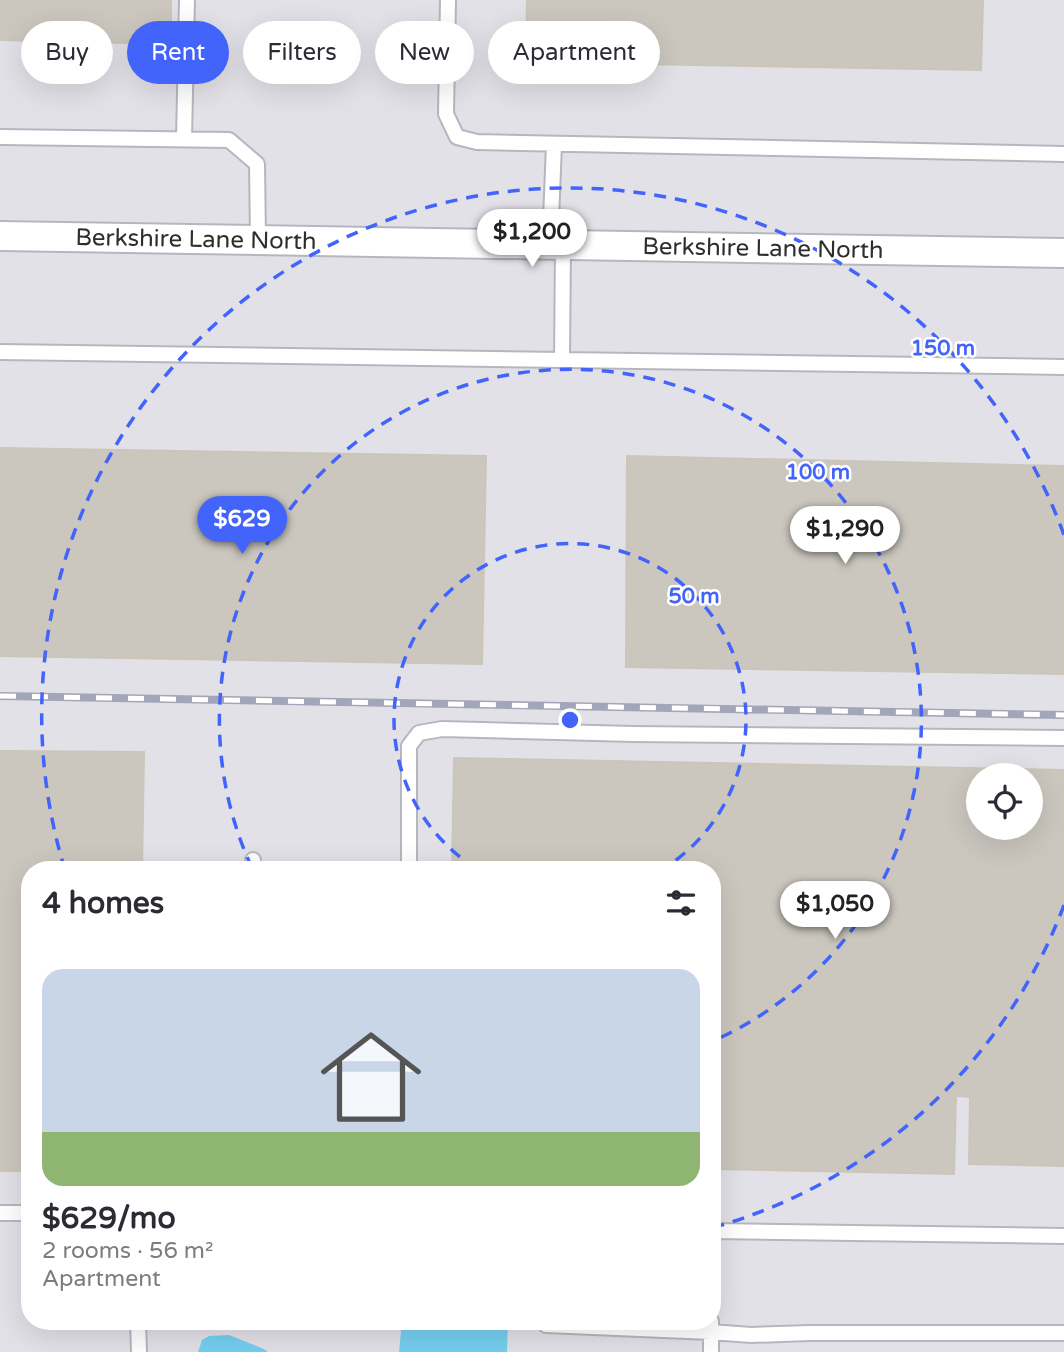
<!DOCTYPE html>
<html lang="en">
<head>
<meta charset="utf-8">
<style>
  body { margin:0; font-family:"Varela Round",sans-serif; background:#f2f2f3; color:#2b2b33; height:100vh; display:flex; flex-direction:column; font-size:26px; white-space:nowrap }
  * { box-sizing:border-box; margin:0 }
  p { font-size:23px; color:#7c7c81 }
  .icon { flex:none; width:38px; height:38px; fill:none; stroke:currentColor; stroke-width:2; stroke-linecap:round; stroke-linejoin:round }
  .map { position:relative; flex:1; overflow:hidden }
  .details { position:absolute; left:21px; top:861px; width:700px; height:469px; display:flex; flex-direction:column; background:#fff; border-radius:28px; box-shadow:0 7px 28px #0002 }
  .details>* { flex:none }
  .hud { position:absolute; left:21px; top:21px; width:700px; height:63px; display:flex; gap:14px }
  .fabs { position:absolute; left:966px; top:763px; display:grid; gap:14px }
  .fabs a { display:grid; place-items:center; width:77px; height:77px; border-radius:50%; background:#fff; box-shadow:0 7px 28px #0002; font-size:35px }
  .price { position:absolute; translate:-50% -60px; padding:0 16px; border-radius:24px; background:#fff; color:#222; font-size:23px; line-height:46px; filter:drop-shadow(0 2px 4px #0008) }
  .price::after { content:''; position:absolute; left:50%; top:42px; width:21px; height:16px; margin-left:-10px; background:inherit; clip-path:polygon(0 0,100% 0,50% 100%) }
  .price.current { background:#4264fb; color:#fff }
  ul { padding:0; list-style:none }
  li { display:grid; align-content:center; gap:14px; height:371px; padding:0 21px }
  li+li { border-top:2px solid #e1e1e2 }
  li span { display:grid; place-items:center; height:217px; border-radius:21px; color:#555 }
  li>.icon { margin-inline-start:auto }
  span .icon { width:126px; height:126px; fill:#fffc; stroke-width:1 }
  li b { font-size:30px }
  h2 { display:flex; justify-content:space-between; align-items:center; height:84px; padding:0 21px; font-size:30px }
  .chip { padding:0 24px; border-radius:32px; background:#fff; box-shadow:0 7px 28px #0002; font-size:24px; line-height:63px }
  .chip.current { background:#4264fb; color:#fff }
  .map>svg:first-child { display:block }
  .industrial { fill:#e3e1e8; fill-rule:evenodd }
  .water { fill:#75cff0 }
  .building { fill:#cbc7bf; stroke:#cbc5ba; stroke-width:2; fill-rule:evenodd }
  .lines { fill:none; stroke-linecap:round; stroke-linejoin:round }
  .lane-casing { stroke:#b4b7c1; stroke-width:18 }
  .street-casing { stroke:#b4b7c1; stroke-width:32 }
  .lane { stroke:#fff; stroke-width:14 }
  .street { stroke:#fff; stroke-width:28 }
  .rail-casing { stroke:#a3a6b8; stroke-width:8 }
  .rail { stroke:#fff; stroke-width:5; stroke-dasharray:16; stroke-linecap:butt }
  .ring { fill:none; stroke:#4264fb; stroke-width:3.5; stroke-dasharray:12 9 }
  .labels { text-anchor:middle; stroke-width:5; stroke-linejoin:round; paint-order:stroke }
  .street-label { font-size:24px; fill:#2e2e2e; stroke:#fff }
  .centre { fill:#4264fb; stroke:#fff; stroke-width:3.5 }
  .ring-label { font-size:21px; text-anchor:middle; font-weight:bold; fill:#4264fb; stroke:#fff; stroke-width:5; stroke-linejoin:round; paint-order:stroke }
</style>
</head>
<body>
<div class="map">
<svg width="1064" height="1352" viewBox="0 0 1064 1352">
  <rect width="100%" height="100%" fill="#efe9e1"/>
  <path class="industrial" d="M 0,0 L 1064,0 L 1064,1352 L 0,1352 ZM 978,775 L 1031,775 L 1031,828 L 978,828 ZM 30,870 L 712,870 L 712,1321 L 30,1321 Z"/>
  <path class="water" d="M 402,1321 L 508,1321 L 507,1352 L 399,1352 Z
    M 229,1335 L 264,1349 L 268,1352 L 198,1352 L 202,1340 L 209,1336 Z"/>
  <path class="building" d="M 0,0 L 171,0 L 171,44 L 0,40 Z
    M 527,0 L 983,0 L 981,70 L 526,62 Z
    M 0,448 L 486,456 L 482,664 L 0,656 Z
    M 627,456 L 1064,466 L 1064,674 L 626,667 Z
    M 0,751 L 144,752 L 142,870 L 30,870 L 30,1094 L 25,1094 L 22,1171 L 0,1171 Z
    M 454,758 L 1064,770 L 1064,1166 L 969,1164 L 970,1097 L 956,1096 L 954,1174 L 712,1169 L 712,870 L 452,870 ZM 978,775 L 1031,775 L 1031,828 L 978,828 Z"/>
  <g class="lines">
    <defs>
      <path id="lane" d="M 448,0 L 446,114 L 457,137 L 477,142 L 1064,154
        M 0,137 L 229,140 L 257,164 L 258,240
        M 184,139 L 187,0
        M 550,245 L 554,144
        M 0,352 L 1064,367
        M 562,360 L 563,245
        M 253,870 L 253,860
        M 409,870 L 409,746 L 419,733 L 442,729 L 633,734 L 1064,738
        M 0,1213 L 30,1213
        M 712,1231 L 712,1256
        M 713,1231 L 1064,1236
        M 138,1321 L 139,1352
        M 544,1321 L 546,1325 L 711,1332 L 751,1335 L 810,1333 L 1064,1333
        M 711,1352 L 711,1321"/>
      <path id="street" d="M 0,236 L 1064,253"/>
    </defs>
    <use href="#lane" class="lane-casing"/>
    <use href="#street" class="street-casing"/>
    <use href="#lane" class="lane"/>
    <use href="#street" class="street"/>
    <defs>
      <path id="rail" d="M 0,696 L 1064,715"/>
    </defs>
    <use href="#rail" class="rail-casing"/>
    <use href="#rail" class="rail"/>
  </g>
  <g class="ring">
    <path d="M477 869A176 176 0 1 1 663 869"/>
    <path d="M252 868A351 351 0 1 1 713 1041"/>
    <path d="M1064 905A527 527 0 0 1 715 1227M65 870A527 527 0 0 1 1064 535"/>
  </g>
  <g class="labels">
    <g class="street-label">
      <text transform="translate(196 239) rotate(1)" y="8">Berkshire Lane North</text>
      <text transform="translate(763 248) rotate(1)" y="8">Berkshire Lane North</text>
    </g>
  </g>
  <circle cx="570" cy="720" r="10" class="centre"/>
  <g class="ring-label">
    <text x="943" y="355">150 m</text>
    <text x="818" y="479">100 m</text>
    <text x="694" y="603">50 m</text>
  </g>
</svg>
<div class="fabs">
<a><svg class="icon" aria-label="locate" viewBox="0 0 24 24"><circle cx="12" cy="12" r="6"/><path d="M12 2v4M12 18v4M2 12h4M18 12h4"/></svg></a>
</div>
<b class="price" style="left:532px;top:269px">$1,200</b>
<b class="price current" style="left:242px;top:556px">$629</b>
<b class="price" style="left:845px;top:566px">$1,290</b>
<b class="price" style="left:835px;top:941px">$1,050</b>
<div class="hud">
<a class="chip">Buy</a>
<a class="chip current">Rent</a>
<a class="chip">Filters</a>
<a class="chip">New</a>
<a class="chip">Apartment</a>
</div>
<section class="details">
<h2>4 homes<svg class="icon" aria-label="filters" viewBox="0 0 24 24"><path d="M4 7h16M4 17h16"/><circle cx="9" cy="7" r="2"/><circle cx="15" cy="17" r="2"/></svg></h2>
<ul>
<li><span style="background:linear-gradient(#c9d6e8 75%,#8fb573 0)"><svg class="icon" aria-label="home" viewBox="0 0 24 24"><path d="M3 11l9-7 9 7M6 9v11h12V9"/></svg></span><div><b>$629/mo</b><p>2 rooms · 56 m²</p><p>Apartment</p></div></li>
</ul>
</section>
</div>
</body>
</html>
